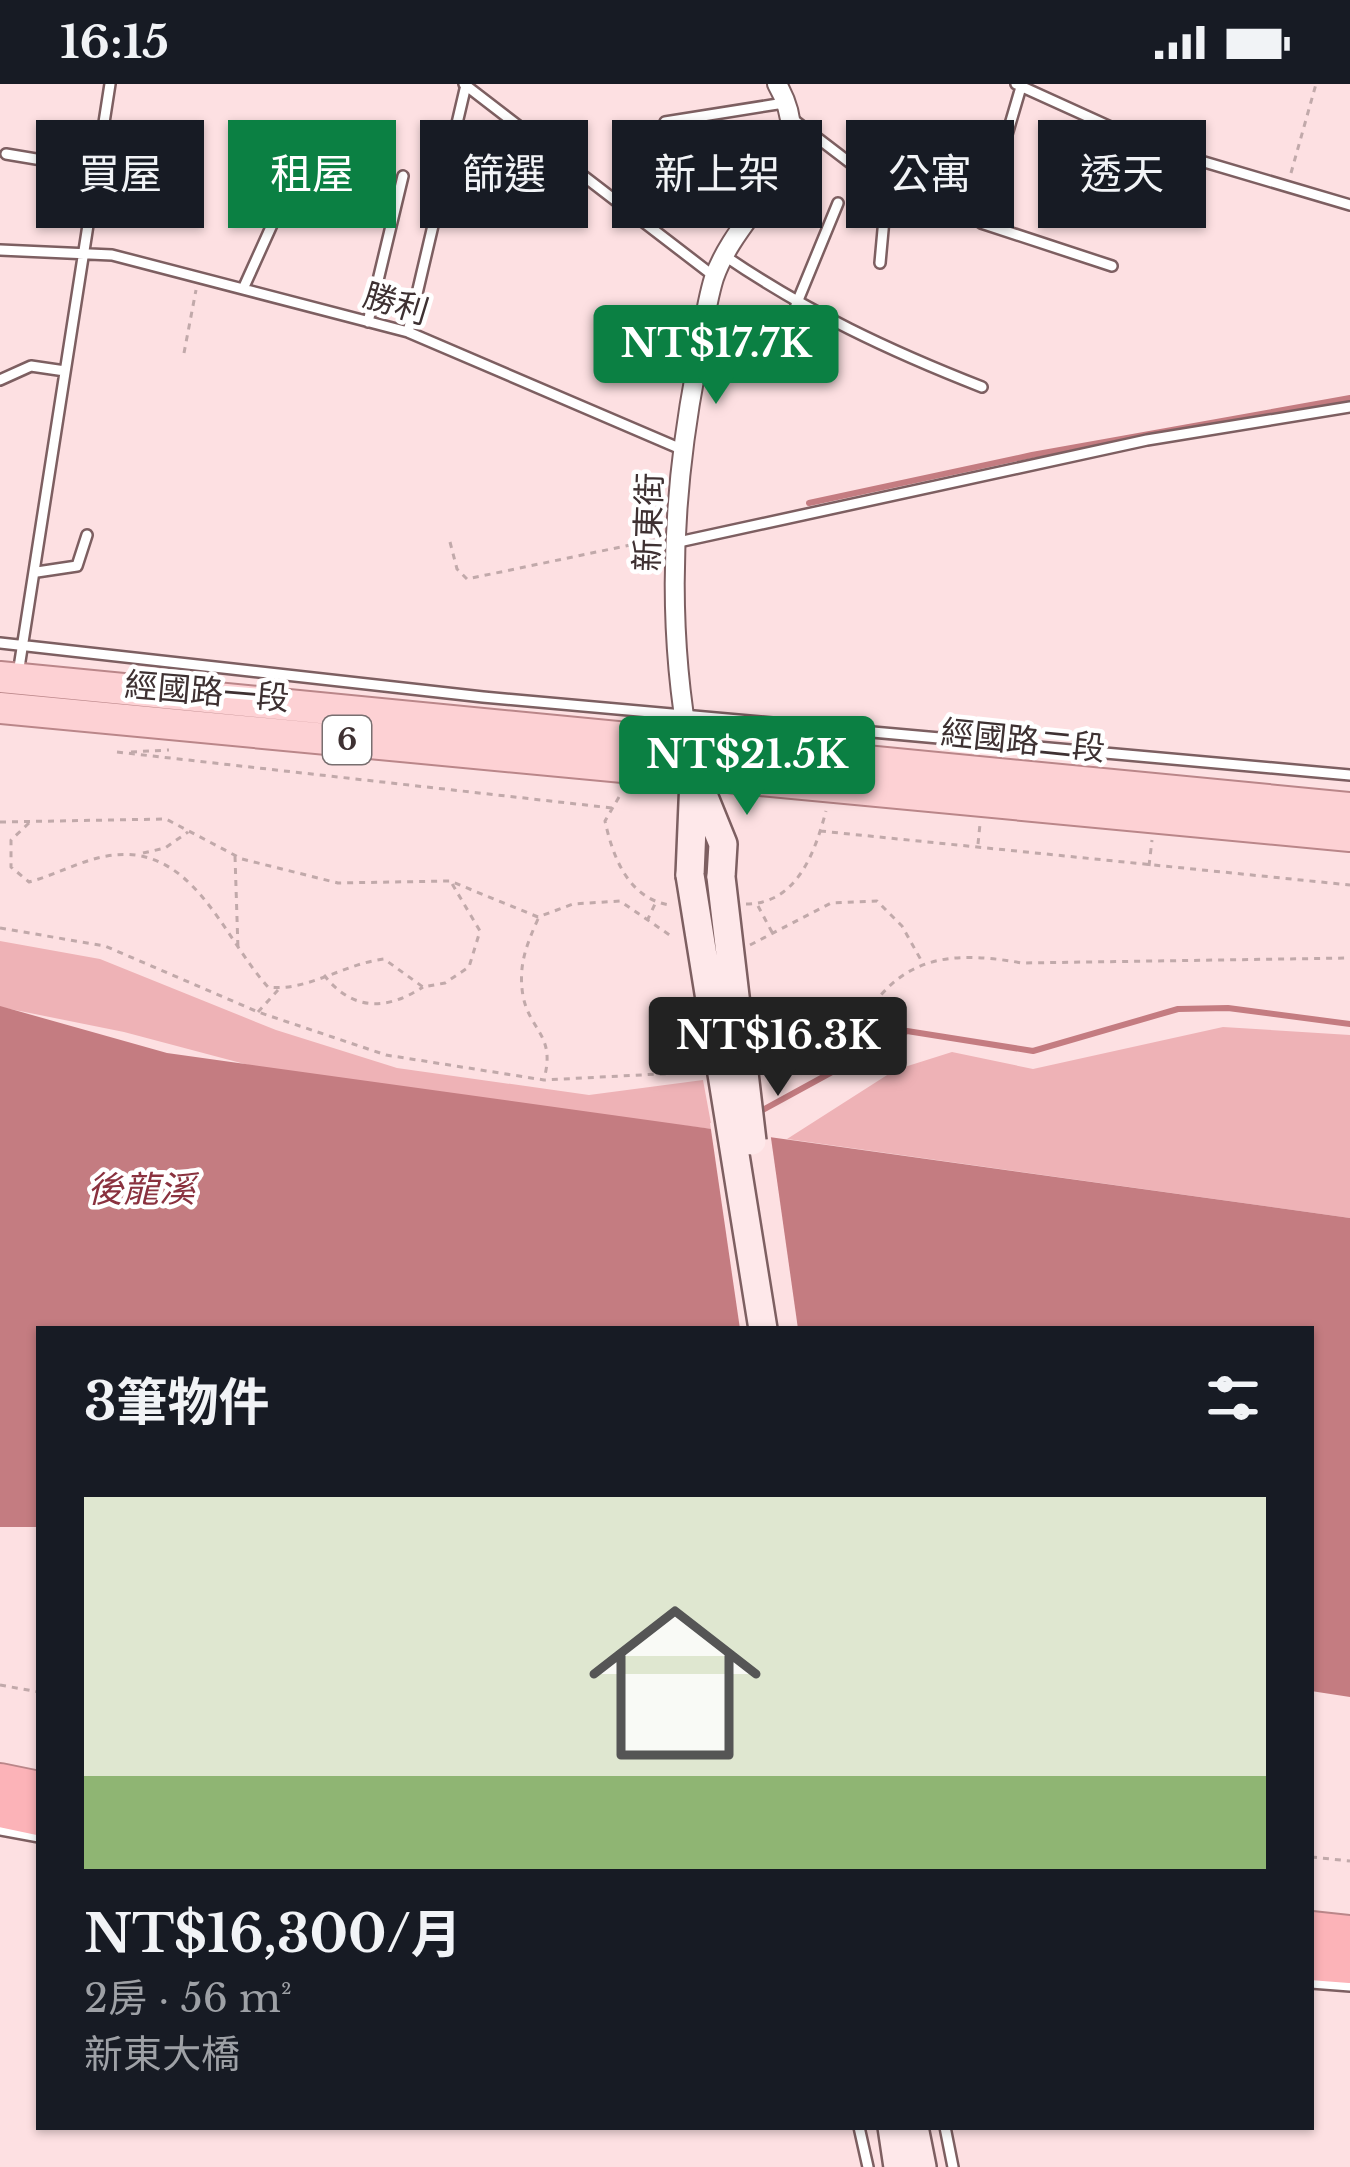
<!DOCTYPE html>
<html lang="zh-TW">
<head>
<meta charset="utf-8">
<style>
  body { margin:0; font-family:"Libre Baskerville","Noto Sans TC",serif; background:#242831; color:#f1f3f6; height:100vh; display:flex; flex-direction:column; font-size:45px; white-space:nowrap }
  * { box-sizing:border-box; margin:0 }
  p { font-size:39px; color:#9ea1a6 }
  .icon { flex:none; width:66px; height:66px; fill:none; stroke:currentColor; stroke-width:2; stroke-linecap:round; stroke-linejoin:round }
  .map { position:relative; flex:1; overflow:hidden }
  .sheet { position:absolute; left:36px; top:1242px; width:1278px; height:804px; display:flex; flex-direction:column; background:#171b24; border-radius:0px; box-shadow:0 3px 9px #0004 }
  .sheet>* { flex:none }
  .banner { position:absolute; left:36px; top:36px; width:1278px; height:108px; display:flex; gap:24px }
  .price { position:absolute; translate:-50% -102px; padding:0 27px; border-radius:12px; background:#0b8043; color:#fff; font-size:39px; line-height:78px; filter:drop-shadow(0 3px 6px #0008) }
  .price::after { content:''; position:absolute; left:50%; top:72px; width:36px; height:27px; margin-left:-18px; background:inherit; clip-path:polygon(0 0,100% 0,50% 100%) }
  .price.selected { background:#222; color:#fff }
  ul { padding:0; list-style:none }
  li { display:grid; align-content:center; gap:24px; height:636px; padding:0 48px }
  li+li { border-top:3px solid #363941 }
  li span { display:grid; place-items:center; height:372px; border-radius:0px; color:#555 }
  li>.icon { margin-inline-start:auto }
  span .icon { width:216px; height:216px; fill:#fffc; stroke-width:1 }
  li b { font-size:51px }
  h2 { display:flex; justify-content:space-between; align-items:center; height:144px; padding:0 48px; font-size:51px }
  .chip { padding:0 42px; border-radius:0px; background:#171b24; box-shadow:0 3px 9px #0004; font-size:42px; line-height:108px }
  .chip.selected { background:#0b8043; color:#fff }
  .status { display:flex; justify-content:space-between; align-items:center; height:84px; padding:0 60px; background:#171b24; direction:ltr }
  .status svg { height:33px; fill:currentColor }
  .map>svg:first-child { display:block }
  .green { fill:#eeb2b6 }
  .water { fill:#c47c81 }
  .pier { fill:#fde0e2 }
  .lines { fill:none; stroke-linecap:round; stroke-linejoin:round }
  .stream { stroke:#c47c81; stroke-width:6 }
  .lane-casing { stroke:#7d5f61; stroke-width:14 }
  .street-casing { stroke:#7d5f61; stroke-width:22 }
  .secondary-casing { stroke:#7d5f61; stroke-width:32 }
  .primary-casing { stroke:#ba8689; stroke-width:34 }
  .highway-casing { stroke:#ba8689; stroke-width:40 }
  .path { stroke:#c1a9aa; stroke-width:3; stroke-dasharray:6 6; stroke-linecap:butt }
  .lane { stroke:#fff; stroke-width:9 }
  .street { stroke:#fff; stroke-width:18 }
  .secondary { stroke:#fee8ea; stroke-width:27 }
  .primary { stroke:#fdd1d4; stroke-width:30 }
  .highway { stroke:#fcb3b8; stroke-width:36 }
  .secondary-bridge-casing { stroke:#7d5f61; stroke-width:32; stroke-linecap:butt }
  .secondary-bridge { stroke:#fee8ea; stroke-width:27 }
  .labels { text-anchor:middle; stroke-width:9; stroke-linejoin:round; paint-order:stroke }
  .shield { fill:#fff; stroke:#786f70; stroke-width:3 }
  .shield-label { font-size:30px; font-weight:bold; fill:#3e3132 }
  .street-label { font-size:33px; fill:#3e3132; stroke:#fff }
  .water-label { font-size:36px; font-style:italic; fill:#8a323f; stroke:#fff }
</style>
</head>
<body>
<div class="status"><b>16:15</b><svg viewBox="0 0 49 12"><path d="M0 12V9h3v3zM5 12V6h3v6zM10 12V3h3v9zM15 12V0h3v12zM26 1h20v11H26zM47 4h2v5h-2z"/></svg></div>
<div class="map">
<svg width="1350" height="2083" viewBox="0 0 1350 2083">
  <rect width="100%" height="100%" fill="#fde0e2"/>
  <path class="green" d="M 0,857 L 100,875 L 276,946 L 397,984 L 589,1011 L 703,996 L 712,1045 L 313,998 L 124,948 L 0,923 Z
    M 1223,943 L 1350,951 L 1350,1134 L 787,1055 L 895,986 L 952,968 L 1033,985 Z"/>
  <path class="water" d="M 0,922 L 167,969 L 1350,1134 L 1350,1613 L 1311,1607 L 1311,1245 L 39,1245 L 39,1443 L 0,1443 Z"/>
  <path class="pier" d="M 710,1039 L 770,1047 L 798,1245 L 740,1245 Z"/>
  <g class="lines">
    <path class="stream" d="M 809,419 L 1032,371 L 1350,314
      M 759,1028 L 907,947 L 1033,967 L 1178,925 L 1228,924 L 1350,940"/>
    <defs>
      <path id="lane" d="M 464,0 L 715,193
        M 1016,0 L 1157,64 L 1350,121
        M 1021,3 L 981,139 L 1112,182
        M 794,36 L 879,101 L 884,135 L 880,179
        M 665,38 L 784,19
        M 6,70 L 96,85
        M 0,166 L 112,171 L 408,248 L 681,365
        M 725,172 C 807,228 890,267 982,303
        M 243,205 L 285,112
        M 796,221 L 838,119
        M 368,238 L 403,92
        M 408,248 L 466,1
        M 0,296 L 31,282 L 65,287
        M 674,459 L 1147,356 L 1350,323
        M 37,488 L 77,482 L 87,451
        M 0,559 L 483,613 L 1350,691
        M 18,590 L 110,0
        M 0,1746 L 39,1753
        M 1311,1899 L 1350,1902
        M 859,2043 L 868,2083
        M 945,2043 L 953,2083"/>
      <path id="street" d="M 690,668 C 666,541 672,411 696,285 C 702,255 705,223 714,194 C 740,120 824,81 777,0"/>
      <path id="secondary" d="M 695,691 L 723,760 L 721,793
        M 690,791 L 694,695
        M 892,2043 L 898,2083
        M 914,2043 L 922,2083"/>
      <path id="primary" d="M 0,593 L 1350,724
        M 0,624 L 1350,752"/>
      <path id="highway" d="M 0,1698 L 39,1706
        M 0,1725 L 39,1733
        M 1311,1846 L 1350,1850
        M 1311,1878 L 1350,1881"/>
    </defs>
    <use href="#lane" class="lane-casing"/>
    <use href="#street" class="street-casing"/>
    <use href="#secondary" class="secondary-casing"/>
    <use href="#primary" class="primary-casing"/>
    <use href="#highway" class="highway-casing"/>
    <path class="path" d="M 1291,89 L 1316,0
      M 184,269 L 196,206
      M 450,458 L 457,485 L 467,495 L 659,455
      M 117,668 L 612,724
      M 131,668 L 169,666
      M 619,713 L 605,737 C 613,774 629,815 670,821
      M 0,738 L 166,735 L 242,775 L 338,799 L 450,797 L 538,833 L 573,820 L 620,817 L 674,854
      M 29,739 L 11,756 L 11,783 L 29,798 C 55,791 82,776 107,772 C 192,757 222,852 268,903 C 307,908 343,880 384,875 L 423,903 L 445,899 L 469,883 L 480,847 L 451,798
      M 820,747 L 1350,801
      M 978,760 L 980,740
      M 143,769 L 165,764 L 188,748
      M 235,772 L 238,865
      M 1149,782 L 1152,756
      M 746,820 C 797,820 815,768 826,727
      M 758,822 L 773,850
      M 538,835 C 526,862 518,882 523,912 C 530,947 556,951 544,995
      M 647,837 L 655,820
      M 0,844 L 105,862 L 258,928 L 386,971 L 544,996 L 698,988
      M 750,861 L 831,819 L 877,817 L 902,842 L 921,876
      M 324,891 C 352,927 386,927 423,903
      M 258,928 L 278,906
      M 767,979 L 849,961 C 889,879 934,863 1022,879 L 1350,874
      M 0,1601 L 39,1608
      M 1311,1773 L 1350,1777"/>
    <use href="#lane" class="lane"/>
    <use href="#street" class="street"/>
    <use href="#secondary" class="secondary"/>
    <use href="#primary" class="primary"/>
    <use href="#highway" class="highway"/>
    <defs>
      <path id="secondary-bridge" d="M 690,791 L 763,1245
        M 721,793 L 752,1057"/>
    </defs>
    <use href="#secondary-bridge" class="secondary-bridge-casing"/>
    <use href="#secondary-bridge" class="secondary-bridge"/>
  </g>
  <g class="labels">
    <rect class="shield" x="323" y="632" width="48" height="48" rx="9"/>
    <g class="shield-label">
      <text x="347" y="666">6</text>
    </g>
    <g class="street-label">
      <text transform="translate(396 219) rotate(17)" y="12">勝利</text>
      <text transform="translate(648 438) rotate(-88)" y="12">新東街</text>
      <text transform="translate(207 607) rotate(5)" y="12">經國路一段</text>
      <text transform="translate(1023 656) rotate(6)" y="12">經國路二段</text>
    </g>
    <g class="water-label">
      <text x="141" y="1118">後龍溪</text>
    </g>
  </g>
</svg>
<b class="price" style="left:716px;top:323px">NT$17.7K</b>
<b class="price" style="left:747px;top:734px">NT$21.5K</b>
<b class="price selected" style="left:778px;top:1015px">NT$16.3K</b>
<div class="banner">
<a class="chip">買屋</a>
<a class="chip selected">租屋</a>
<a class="chip">篩選</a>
<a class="chip">新上架</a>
<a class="chip">公寓</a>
<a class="chip">透天</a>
</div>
<section class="sheet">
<h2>3筆物件<svg class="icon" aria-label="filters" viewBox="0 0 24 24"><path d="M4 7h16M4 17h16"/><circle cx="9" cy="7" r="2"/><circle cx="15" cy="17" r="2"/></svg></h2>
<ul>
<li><span style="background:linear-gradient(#dfe7d0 75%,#8fb573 0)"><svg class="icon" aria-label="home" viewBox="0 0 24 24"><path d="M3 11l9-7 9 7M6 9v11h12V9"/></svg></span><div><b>NT$16,300/月</b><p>2房 · 56 m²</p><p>新東大橋</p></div></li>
</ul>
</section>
</div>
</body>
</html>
